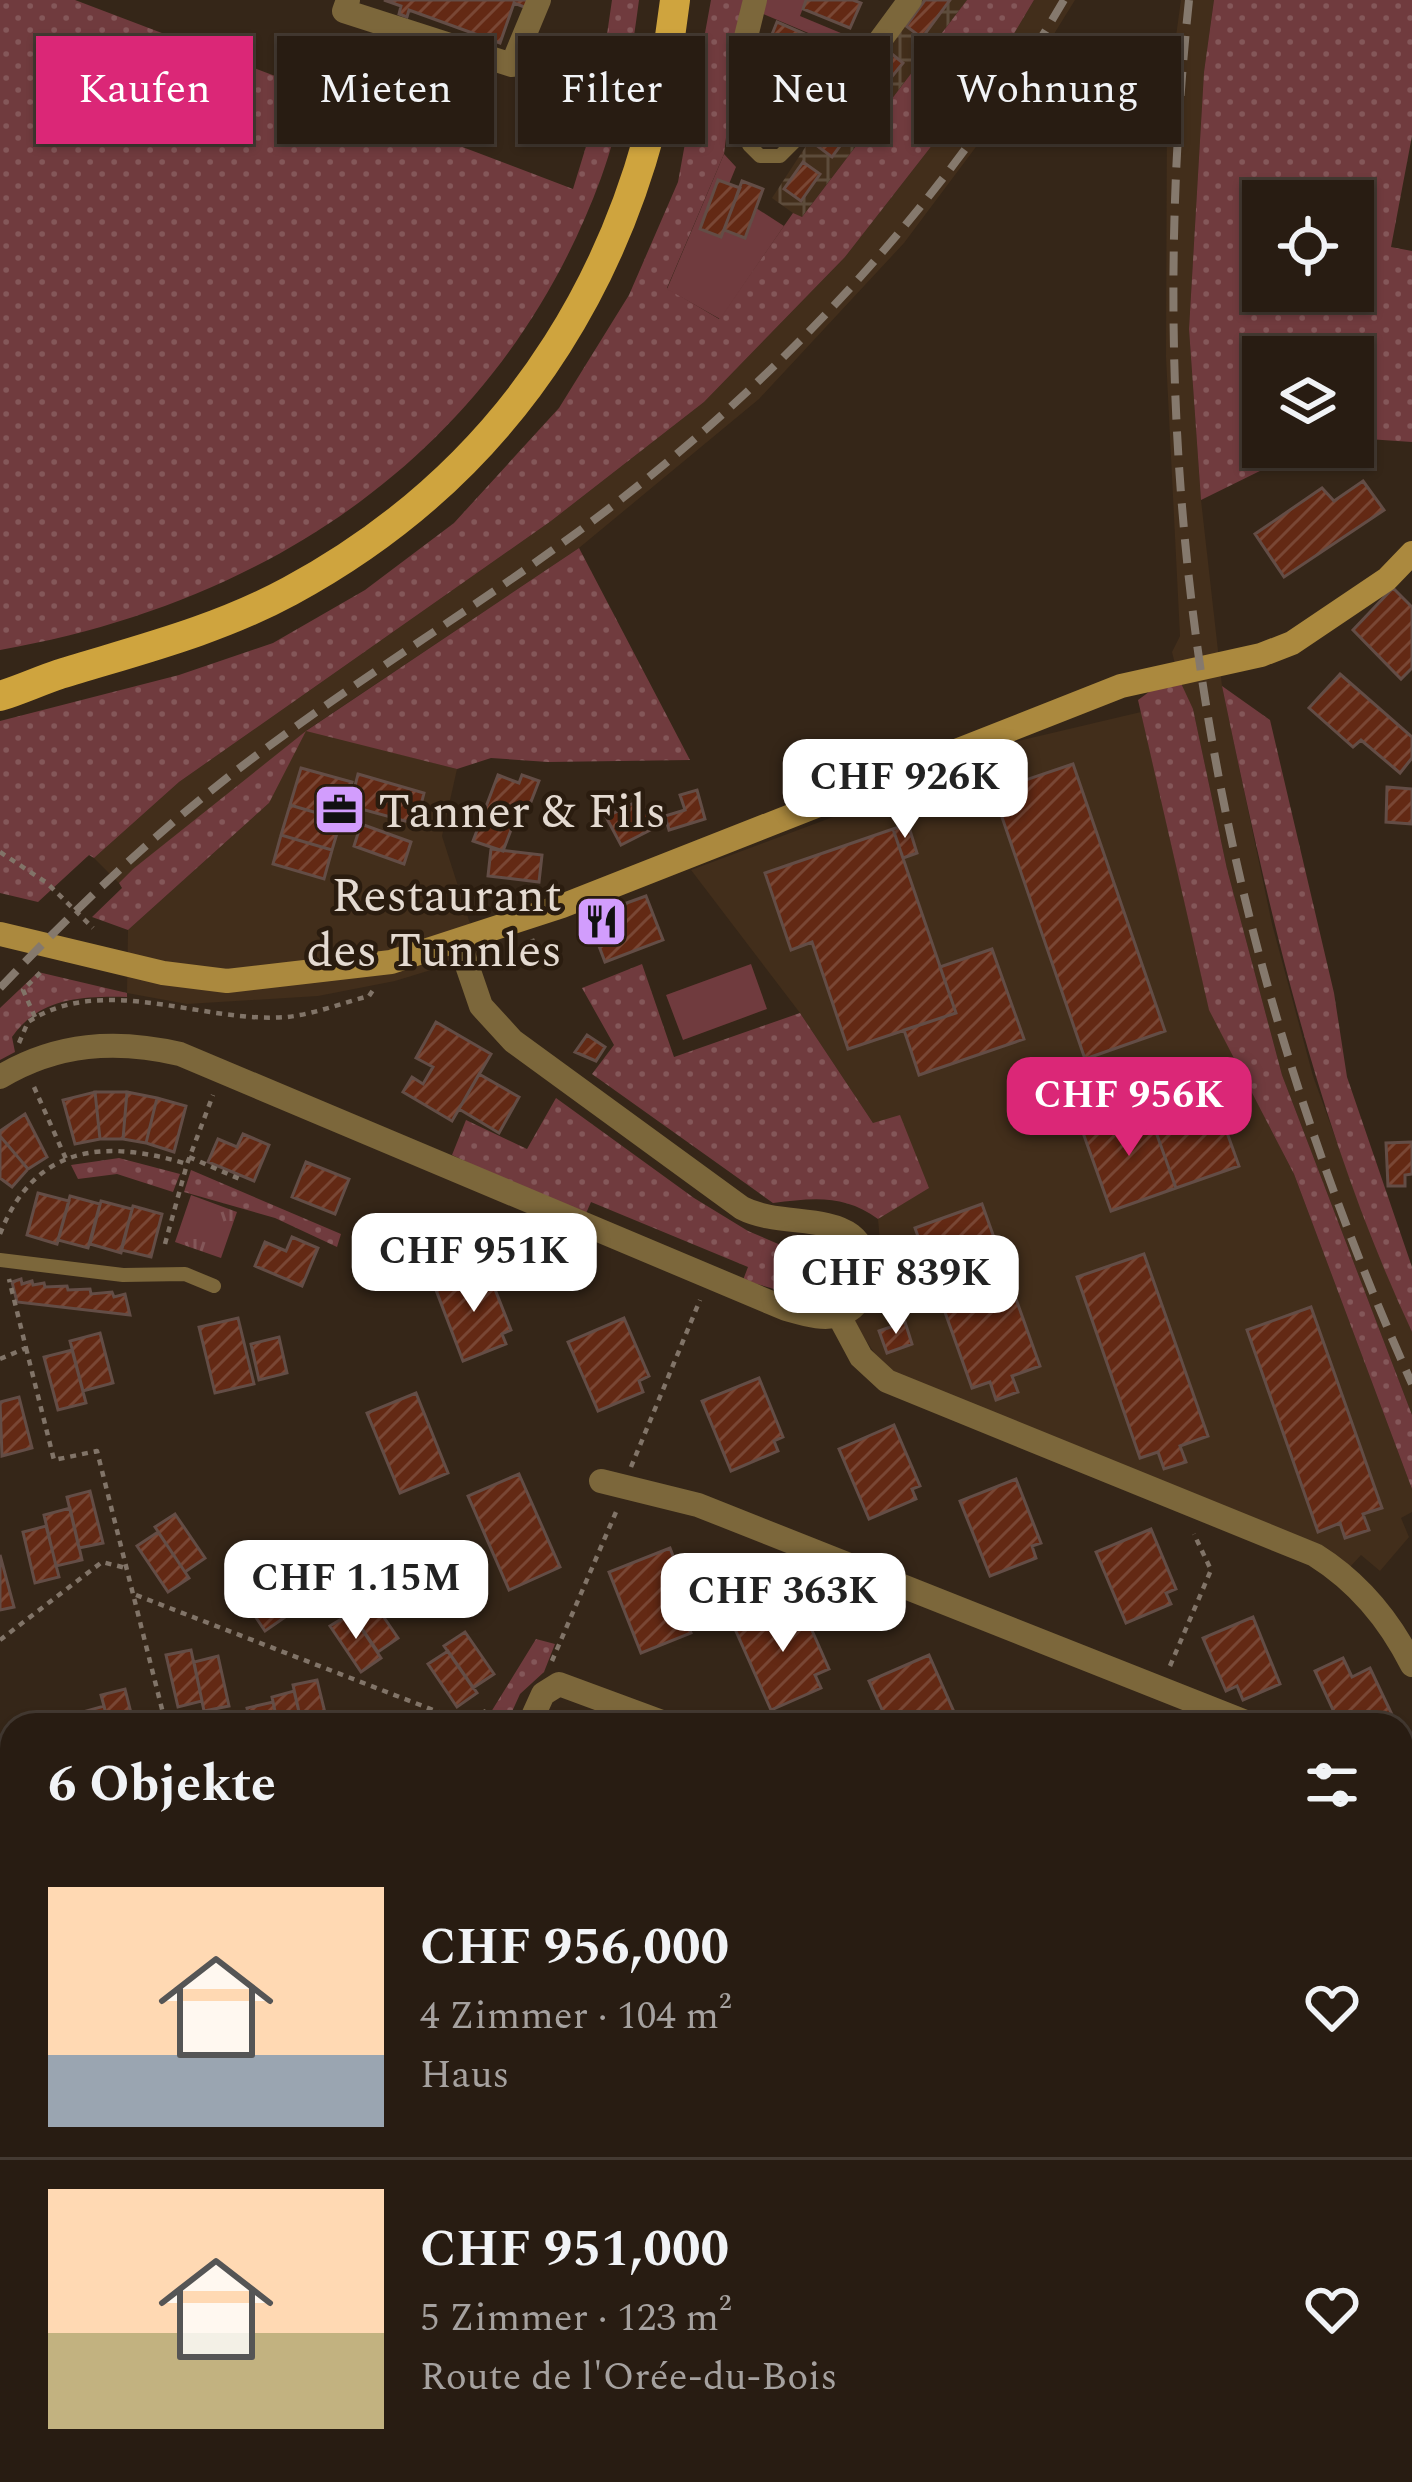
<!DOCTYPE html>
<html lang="de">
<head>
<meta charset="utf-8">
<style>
  body { margin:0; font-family:Spectral,serif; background:#30251b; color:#f1f3f6; height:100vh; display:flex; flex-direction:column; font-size:45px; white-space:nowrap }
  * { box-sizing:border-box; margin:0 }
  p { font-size:39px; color:#a5a19f }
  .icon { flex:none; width:66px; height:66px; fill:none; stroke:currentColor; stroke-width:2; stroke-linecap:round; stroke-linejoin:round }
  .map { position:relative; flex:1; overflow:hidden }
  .sheet { position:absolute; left:0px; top:1713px; width:1413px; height:771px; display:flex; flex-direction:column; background:#281c12; border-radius:36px 36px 0 0; box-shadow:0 3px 9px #0004,0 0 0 3px #443a32 }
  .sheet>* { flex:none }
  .top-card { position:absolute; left:36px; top:36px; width:1341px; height:108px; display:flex; gap:24px }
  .fabs { position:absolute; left:1242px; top:180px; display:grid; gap:24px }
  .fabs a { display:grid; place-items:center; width:132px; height:132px; border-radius:0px; background:#281c12; box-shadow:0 3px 9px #0004,0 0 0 3px #443a32; font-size:60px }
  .price { position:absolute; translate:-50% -102px; padding:0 27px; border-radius:24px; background:#fff; color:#222; font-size:39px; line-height:78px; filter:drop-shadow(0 3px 6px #0008) }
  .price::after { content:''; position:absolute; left:50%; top:72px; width:36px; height:27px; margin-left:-18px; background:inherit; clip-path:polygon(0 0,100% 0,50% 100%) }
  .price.active { background:#db2777; color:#fff }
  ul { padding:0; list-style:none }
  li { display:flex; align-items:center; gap:36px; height:300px; padding:0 48px }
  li+li { border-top:3px solid #443a32 }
  li span { display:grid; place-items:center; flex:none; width:336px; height:240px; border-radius:0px; color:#555 }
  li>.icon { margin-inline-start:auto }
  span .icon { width:144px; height:144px; fill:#fffc; stroke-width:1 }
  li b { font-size:51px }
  h2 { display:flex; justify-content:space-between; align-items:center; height:144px; padding:0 48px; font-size:51px }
  .pill { padding:0 42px; border-radius:0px; background:#281c12; box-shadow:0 3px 9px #0004,0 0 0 3px #443a32; font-size:42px; line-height:108px }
  .pill.active { background:#db2777; color:#fff }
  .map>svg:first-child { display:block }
  .built { fill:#422e1b }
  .industrial { fill:url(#industrial-grid) }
  .grass { fill:url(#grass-dots); fill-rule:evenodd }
  .forest { fill:url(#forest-crowns) }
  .park { fill:url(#park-tufts) }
  .garden { fill:#703b3e }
  .building { fill:url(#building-hatch); stroke:#634d46; stroke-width:3 }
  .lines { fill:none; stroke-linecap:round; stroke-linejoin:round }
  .path { stroke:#817468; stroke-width:4.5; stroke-dasharray:6 6; stroke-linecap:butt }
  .service { stroke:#7c673b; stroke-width:14 }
  .minor { stroke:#7c673b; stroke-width:24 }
  .secondary { stroke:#ab893e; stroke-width:24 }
  .primary { stroke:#cfa43e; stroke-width:30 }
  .rail { stroke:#85796d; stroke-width:8; stroke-dasharray:24 12; stroke-linecap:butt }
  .labels { text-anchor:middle; stroke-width:9; stroke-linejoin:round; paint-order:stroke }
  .poi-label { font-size:48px; fill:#e4dad1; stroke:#2a1c0f; text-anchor:start }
</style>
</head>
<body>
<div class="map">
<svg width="1412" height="2482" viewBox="0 0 1412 2482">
  <defs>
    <pattern id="industrial-grid" width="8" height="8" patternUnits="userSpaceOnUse" patternTransform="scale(3)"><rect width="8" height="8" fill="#422e1b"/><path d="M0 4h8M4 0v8" fill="none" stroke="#5d4c3b"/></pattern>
    <pattern id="grass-dots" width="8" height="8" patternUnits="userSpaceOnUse" patternTransform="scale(3)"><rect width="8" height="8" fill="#703b3e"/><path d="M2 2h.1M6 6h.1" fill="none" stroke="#845759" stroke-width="1.8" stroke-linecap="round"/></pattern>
    <pattern id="forest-crowns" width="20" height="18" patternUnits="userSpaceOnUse" patternTransform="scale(3)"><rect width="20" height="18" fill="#703b3e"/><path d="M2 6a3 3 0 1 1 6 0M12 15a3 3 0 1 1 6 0" fill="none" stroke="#845759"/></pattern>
    <pattern id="park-tufts" width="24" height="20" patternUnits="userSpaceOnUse" patternTransform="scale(3)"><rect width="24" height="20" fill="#703b3e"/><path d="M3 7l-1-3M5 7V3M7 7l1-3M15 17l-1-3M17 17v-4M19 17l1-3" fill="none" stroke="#845759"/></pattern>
    <pattern id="building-hatch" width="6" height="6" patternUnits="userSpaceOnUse" patternTransform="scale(3)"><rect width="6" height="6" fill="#632914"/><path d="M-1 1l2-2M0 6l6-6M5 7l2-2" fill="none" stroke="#794735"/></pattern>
  </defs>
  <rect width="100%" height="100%" fill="#352618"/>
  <path class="built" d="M 1034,0 L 1075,0 L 1023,84 L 904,243 L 759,399 L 579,548 L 307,730 L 457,769 L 442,836 L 480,955 L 395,981 L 318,996 L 187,1004 L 127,993 L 128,930 L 269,803 L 133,869 L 119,883 L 94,858 L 179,782 L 551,521 L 704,402 L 845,257 L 997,62 Z
    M 1181,0 L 1214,0 L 1204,72 L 1189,329 L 1201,500 L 1222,686 L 1272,924 L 1313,1076 L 1372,1239 L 1412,1332 L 1412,1415 L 1282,1075 L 1227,869 L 1193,709 L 1181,688 L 1172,652 L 1180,636 L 1166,357 L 1167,101 Z
    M 1141,712 L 1209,1009 L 1294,1174 L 1412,1489 L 1412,1512 L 1401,1518 L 1409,1537 L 1380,1571 L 1361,1555 L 1350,1567 L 889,1375 L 849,1315 L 882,1266 L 878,1219 L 929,1187 L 873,1123 L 800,1013 L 691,870 L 833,817 L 820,788 Z"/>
  <path class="industrial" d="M 917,0 L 967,0 L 801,218 L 793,213 L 772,198 L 821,123 Z"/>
  <path class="grass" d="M 0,0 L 75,0 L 573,189 L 595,117 L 612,0 L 639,0 C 631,60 622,121 601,178 C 502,447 275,602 0,650 Z
    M 711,0 L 743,0 L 724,154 L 667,288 L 719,319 L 793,213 L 802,217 L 967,0 L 1034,0 L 997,62 L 845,257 L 704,402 L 551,521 L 179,782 L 94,858 L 89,855 L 38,902 L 0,893 L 0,721 L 179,675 L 273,643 L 365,590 L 454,523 L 559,408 L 629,295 L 678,182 Z
    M 1214,0 L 1412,0 L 1412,136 L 1391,247 L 1412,251 L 1412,442 L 1353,438 L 1353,357 L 1263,357 L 1263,447 L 1319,447 L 1294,454 L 1201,500 L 1189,329 L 1204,72 ZM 1263,201 L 1353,201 L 1353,291 L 1263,291 Z
    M 579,548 L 690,760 L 548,762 L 491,758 L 457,769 L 306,731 L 269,803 L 128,930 L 92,917 L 122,888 L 119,883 L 133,869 L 306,731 Z
    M 1179,679 L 1193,709 L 1227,869 L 1282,1075 L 1412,1415 L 1412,1489 L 1294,1174 L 1209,1010 L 1138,700 L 1153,689 Z
    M 1222,686 L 1270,720 L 1334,993 L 1347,1077 L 1412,1267 L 1412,1332 C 1316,1126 1268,907 1222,686 Z
    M 642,964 L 674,1057 L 800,1013 L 873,1123 L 900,1115 L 929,1188 L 878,1219 C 844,1194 813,1198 773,1203 L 592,1074 L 614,1045 L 582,988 Z
    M 38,972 L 127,993 L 127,997 C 82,996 39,998 12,1037 L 15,1052 L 0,1060 L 0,1008 Z
    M 556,1098 L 694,1198 L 748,1231 L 783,1246 L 835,1255 L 842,1261 L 846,1273 L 840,1296 L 812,1300 L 743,1280 L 748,1267 L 591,1202 L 584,1218 L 452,1155 L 466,1120 L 527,1149 Z
    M 119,1158 L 180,1174 L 173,1192 L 117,1174 L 78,1179 L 71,1165 Z
    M 191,1170 L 341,1234 L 337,1247 L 275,1218 L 184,1192 Z
    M 536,1639 L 555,1644 L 544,1672 L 520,1694 L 506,1725 L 483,1725 Z"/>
  <path class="forest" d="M 467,2472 L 836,2472 L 848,2482 L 461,2482 Z"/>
  <path class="park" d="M 191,1195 L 237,1212 L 221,1258 L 175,1242 Z"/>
  <path class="garden" d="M 767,0 L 806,0 L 800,16 L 848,36 L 844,48 L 761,13 Z
    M 753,36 L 775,44 L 767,66 L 824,89 L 807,108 L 761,95 L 752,87 Z
    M 724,154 L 736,167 L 729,184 L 718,181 L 700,229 L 721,237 L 724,230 L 745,238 L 756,208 L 784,226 L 720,319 L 667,289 Z
    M 751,964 L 767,1009 L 683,1040 L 666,995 Z"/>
  <path class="building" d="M 384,0 L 530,0 L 527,8 L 514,3 L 500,43 L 409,10 L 407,17 L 399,14 L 401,6 Z
    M 806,0 L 853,0 L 861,3 L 850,28 L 803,9 Z
    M 925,0 L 950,0 L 922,38 L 906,26 Z
    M 777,22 L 823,42 L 815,61 L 769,42 Z
    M 775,44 L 822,64 L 813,85 L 766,66 Z
    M 887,50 L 903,63 L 876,96 L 860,82 Z
    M 841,110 L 857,123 L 832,157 L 816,145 Z
    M 803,162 L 820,174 L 801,201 L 784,189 Z
    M 718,180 L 740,188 L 721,237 L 700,229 Z
    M 742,181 L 763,189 L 745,238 L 724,230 Z
    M 1363,481 L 1384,510 L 1284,577 L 1255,534 L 1322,488 L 1334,501 Z
    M 1393,588 L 1412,607 L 1412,668 L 1401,679 L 1353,630 Z
    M 1340,674 L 1412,737 L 1412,758 L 1400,773 L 1361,740 L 1353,747 L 1309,708 Z
    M 1073,764 L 1165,1031 L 1085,1059 L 993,791 Z
    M 301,768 L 352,782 L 341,820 L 290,805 Z
    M 358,774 L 424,793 L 416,824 L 350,806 Z
    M 498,775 L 519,783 L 522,775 L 539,781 L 527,812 L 519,809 L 503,851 L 473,841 Z
    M 1387,787 L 1412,789 L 1412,824 L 1386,822 Z
    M 697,790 L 705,819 L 669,830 L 665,816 L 685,810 L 680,795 Z
    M 640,800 L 654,828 L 621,845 L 606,817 Z
    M 290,805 L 341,820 L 332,850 L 281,835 Z
    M 361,824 L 411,842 L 404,864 L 354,846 Z
    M 908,824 L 917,853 L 903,858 L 893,829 Z
    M 893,829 L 956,1013 L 848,1049 L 812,942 L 791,950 L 765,873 Z
    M 281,835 L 332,850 L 324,879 L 273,864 Z
    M 491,849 L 542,855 L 539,882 L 488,876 Z
    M 646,896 L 663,940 L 605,962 L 588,917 Z
    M 992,949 L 1024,1039 L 919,1075 L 904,1030 L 956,1013 L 940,967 Z
    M 436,1022 L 491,1054 L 452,1121 L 403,1092 L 412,1077 L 423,1084 L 433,1067 L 416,1058 Z
    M 587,1035 L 605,1047 L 596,1061 L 575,1052 Z
    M 479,1074 L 519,1097 L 499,1133 L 459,1109 Z
    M 1210,1085 L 1239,1166 L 1176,1188 L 1147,1107 Z
    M 95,1092 L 127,1092 L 123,1139 L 100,1139 Z
    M 95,1092 L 100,1139 L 75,1144 L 63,1100 Z
    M 127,1092 L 157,1098 L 146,1143 L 123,1139 Z
    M 157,1098 L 186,1106 L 174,1152 L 146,1143 Z
    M 1147,1107 L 1176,1188 L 1111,1211 L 1082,1130 Z
    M 25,1114 L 47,1157 L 28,1169 L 0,1136 L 0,1131 Z
    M 243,1134 L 269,1145 L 254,1181 L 208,1162 L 218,1139 L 237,1147 Z
    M 0,1136 L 28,1169 L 12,1187 L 0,1178 Z
    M 1412,1142 L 1412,1174 L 1405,1175 L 1405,1186 L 1388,1186 L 1386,1143 Z
    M 306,1162 L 349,1179 L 335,1214 L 292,1197 Z
    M 38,1193 L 69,1201 L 57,1244 L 27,1235 Z
    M 70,1196 L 100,1204 L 88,1248 L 58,1240 Z
    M 101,1201 L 132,1209 L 121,1253 L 90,1244 Z
    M 982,1204 L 1040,1366 L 1012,1376 L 1018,1392 L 996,1400 L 990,1382 L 972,1388 L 915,1228 Z
    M 133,1206 L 162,1214 L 151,1257 L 121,1250 Z
    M 292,1237 L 318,1248 L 302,1286 L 255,1266 L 265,1242 L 286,1251 Z
    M 1144,1254 L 1208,1436 L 1180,1446 L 1186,1462 L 1164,1469 L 1158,1452 L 1140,1458 L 1077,1277 Z
    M 487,1269 L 511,1330 L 502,1334 L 506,1344 L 463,1361 L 436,1290 Z
    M 21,1279 L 22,1284 L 32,1281 L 33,1285 L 44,1283 L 45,1287 L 67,1286 L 68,1290 L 90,1289 L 91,1294 L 112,1292 L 114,1297 L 125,1294 L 130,1315 L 17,1302 L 12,1282 Z
    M 1311,1307 L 1382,1508 L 1363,1514 L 1369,1530 L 1345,1538 L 1340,1523 L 1318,1532 L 1247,1330 Z
    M 238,1318 L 254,1384 L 215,1393 L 199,1327 Z
    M 624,1318 L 649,1376 L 639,1381 L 643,1392 L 598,1411 L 568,1342 Z
    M 905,1322 L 912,1344 L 887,1353 L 879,1331 Z
    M 100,1333 L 113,1383 L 83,1391 L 70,1341 Z
    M 279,1337 L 287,1373 L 259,1380 L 251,1344 Z
    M 72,1350 L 86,1403 L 58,1410 L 44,1357 Z
    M 759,1378 L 783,1437 L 774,1441 L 778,1451 L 731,1471 L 702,1401 Z
    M 416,1393 L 448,1473 L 400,1493 L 367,1413 Z
    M 19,1397 L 32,1448 L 2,1456 L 0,1402 Z
    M 894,1425 L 920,1486 L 912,1489 L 916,1499 L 869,1519 L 839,1449 Z
    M 519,1474 L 560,1567 L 509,1590 L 468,1496 Z
    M 1016,1479 L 1041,1543 L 1032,1546 L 1036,1558 L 990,1576 L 960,1501 Z
    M 90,1491 L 103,1543 L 79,1548 L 67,1497 Z
    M 70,1508 L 82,1560 L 56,1566 L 44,1515 Z
    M 175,1514 L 205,1558 L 185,1572 L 155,1527 Z
    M 46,1526 L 59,1577 L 35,1583 L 23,1532 Z
    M 1151,1529 L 1176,1589 L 1166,1593 L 1171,1604 L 1126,1623 L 1096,1552 Z
    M 158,1532 L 189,1578 L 168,1592 L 137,1546 Z
    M 670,1548 L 697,1618 L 687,1622 L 691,1633 L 641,1653 L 609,1572 Z
    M 272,1553 L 302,1597 L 281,1611 L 252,1566 Z
    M 0,1555 L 14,1607 L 0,1610 Z
    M 255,1571 L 285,1617 L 265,1631 L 234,1585 Z
    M 368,1594 L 398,1638 L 378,1652 L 348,1608 Z
    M 799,1601 L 829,1669 L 815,1675 L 821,1688 L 771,1710 L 735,1629 Z
    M 351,1613 L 381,1658 L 361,1672 L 330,1626 Z
    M 1253,1617 L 1280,1684 L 1243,1700 L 1237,1686 L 1226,1691 L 1203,1638 Z
    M 465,1632 L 494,1674 L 473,1688 L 444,1646 Z
    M 191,1650 L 202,1701 L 178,1707 L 166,1655 Z
    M 448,1651 L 477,1693 L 457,1707 L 428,1664 Z
    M 929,1655 L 958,1721 L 949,1725 L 889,1725 L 869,1681 Z
    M 218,1656 L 229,1706 L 204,1711 L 194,1662 Z
    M 1343,1658 L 1352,1677 L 1370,1668 L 1395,1721 L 1385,1725 L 1340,1725 L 1315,1671 Z
    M 317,1680 L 328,1725 L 302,1725 L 293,1685 Z
    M 125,1689 L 134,1725 L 109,1725 L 101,1695 Z
    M 294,1691 L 302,1725 L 278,1725 L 272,1697 Z
    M 273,1702 L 278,1725 L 251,1725 L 247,1708 Z
    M 104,1706 L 109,1725 L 81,1725 L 79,1713 Z
    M 0,2024 L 12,2029 L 8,2068 L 12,2069 L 11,2101 L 0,2096 Z
    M 1406,2407 L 1412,2410 L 1412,2448 L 1401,2443 L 1401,2416 Z
    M 99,2472 L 142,2472 L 136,2482 L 94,2482 Z
    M 973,2472 L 1066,2472 L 1059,2482 L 987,2482 Z
    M 1264,2472 L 1297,2472 L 1308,2476 L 1306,2482 L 1260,2482 Z"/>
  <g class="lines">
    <path class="path" d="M 0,852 L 47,883 L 93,928
      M 532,939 L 538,956
      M 35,1017 L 23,990 L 43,970
      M 19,1043 L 28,1022 C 104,972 203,1024 287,1017 C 314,1014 343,1003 369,996 L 373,990
      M 34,1087 L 66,1159
      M 189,1157 L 242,1180
      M 0,1234 C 35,1144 105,1139 187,1164
      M 165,1244 L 187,1164 L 213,1095
      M 26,1348 L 54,1460 L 97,1451 L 166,1725
      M 0,1359 L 26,1348 L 9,1279
      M 631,1467 L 700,1300
      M 136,1595 L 472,1725
      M 0,1640 L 102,1562 L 126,1568
      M 552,1661 L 616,1512
      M 1170,1666 L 1211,1570 L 1194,1534
      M 478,1725 L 486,1710
      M 0,2437 L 12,2444
      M 44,2472 L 50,2482
      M 905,2472 L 912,2482"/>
    <path class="service" d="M 744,102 L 749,145 L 760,156 L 780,156 L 813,123
      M 0,1260 L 123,1275 L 185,1274 L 214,1286"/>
    <path class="minor" d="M 348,0 L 344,11 L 512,65 L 539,0
      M 755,0 L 741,57 L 744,102 L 768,118 L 806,122 L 820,116 L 834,103 L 910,0
      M 0,1077 C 57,1043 116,1039 180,1054 L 786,1309 C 804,1314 825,1321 842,1314 C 873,1302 876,1254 851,1235 C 826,1216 775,1225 742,1208 L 513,1041 L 481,1006 L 459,942
      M 839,1316 L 861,1357 L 887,1381 L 1315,1555 C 1358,1582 1389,1619 1412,1665
      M 601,1481 L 698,1505 L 1253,1725
      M 529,1725 L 543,1694 L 559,1684 L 670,1725
      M 0,1773 L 12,1783
      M 1401,1784 L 1412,1789
      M 0,2248 L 12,2216
      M 1401,2253 L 1412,2216
      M 1401,2376 L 1412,2381
      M 1327,2482 L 1331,2472"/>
    <path class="secondary" d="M 0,934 L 163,973 L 227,981 L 391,962 L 562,906 L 1121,686 L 1261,655 L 1292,643 L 1387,579 L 1412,553"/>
    <path class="primary" d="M 0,696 C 20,690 39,681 60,674 C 138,650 216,631 290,591 C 519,467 645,255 675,0"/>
    <path class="rail" d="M 1189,0 C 1138,487 1212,937 1412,1384
      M 0,988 C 75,909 154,834 241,767 C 364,673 498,595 620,500 C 796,363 951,193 1064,0"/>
  </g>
  <defs>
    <symbol id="office-square" viewBox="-11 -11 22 22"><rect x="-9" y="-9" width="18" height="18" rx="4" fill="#d29dfd" stroke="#2a1c0f"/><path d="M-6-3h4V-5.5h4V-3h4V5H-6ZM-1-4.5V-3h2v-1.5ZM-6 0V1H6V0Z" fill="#111"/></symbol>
    <symbol id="restaurant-square" viewBox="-11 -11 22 22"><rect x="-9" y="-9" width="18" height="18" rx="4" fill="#d29dfd" stroke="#2a1c0f"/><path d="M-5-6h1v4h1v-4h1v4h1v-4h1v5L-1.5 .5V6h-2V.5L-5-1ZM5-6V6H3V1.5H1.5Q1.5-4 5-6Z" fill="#111"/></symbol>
  </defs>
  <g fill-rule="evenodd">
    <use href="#office-square" x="310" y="780" width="59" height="59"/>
    <use href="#restaurant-square" x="572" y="892" width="59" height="59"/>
  </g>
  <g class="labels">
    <g class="poi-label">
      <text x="378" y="827">Tanner &amp; Fils</text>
      <text x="562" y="911" text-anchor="end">Restaurant<tspan x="562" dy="55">des Tunnles</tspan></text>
    </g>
  </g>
</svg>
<div class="fabs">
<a><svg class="icon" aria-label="locate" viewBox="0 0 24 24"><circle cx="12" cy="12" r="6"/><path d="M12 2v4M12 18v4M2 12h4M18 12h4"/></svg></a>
<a><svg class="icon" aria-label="layers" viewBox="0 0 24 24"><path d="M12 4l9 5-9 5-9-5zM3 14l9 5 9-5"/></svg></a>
</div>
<b class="price" style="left:905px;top:841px">CHF 926K</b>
<b class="price active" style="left:1129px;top:1159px">CHF 956K</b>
<b class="price" style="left:474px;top:1315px">CHF 951K</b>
<b class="price" style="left:896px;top:1337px">CHF 839K</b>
<b class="price" style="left:356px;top:1642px">CHF 1.15M</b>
<b class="price" style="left:783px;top:1655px">CHF 363K</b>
<div class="top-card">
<a class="pill active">Kaufen</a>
<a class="pill">Mieten</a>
<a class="pill">Filter</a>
<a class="pill">Neu</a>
<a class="pill">Wohnung</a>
</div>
<section class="sheet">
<h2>6 Objekte<svg class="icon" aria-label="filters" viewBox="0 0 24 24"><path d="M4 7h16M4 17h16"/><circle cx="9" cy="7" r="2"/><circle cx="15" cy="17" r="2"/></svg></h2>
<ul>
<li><span style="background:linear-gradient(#ffd9b3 70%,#9aa5b1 0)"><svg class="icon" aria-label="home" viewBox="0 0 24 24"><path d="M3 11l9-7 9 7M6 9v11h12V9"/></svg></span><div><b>CHF 956,000</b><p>4 Zimmer · 104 m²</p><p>Haus</p></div><svg class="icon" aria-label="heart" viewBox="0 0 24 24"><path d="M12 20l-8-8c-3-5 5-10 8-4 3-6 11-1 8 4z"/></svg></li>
<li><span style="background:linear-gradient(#ffd9b3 60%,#c2b280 0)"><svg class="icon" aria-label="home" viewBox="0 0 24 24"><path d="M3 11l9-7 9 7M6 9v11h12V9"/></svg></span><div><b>CHF 951,000</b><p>5 Zimmer · 123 m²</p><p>Route de l'Orée-du-Bois</p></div><svg class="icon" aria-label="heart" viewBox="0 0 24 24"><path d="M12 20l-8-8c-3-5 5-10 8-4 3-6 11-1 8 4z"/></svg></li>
</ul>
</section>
</div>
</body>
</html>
